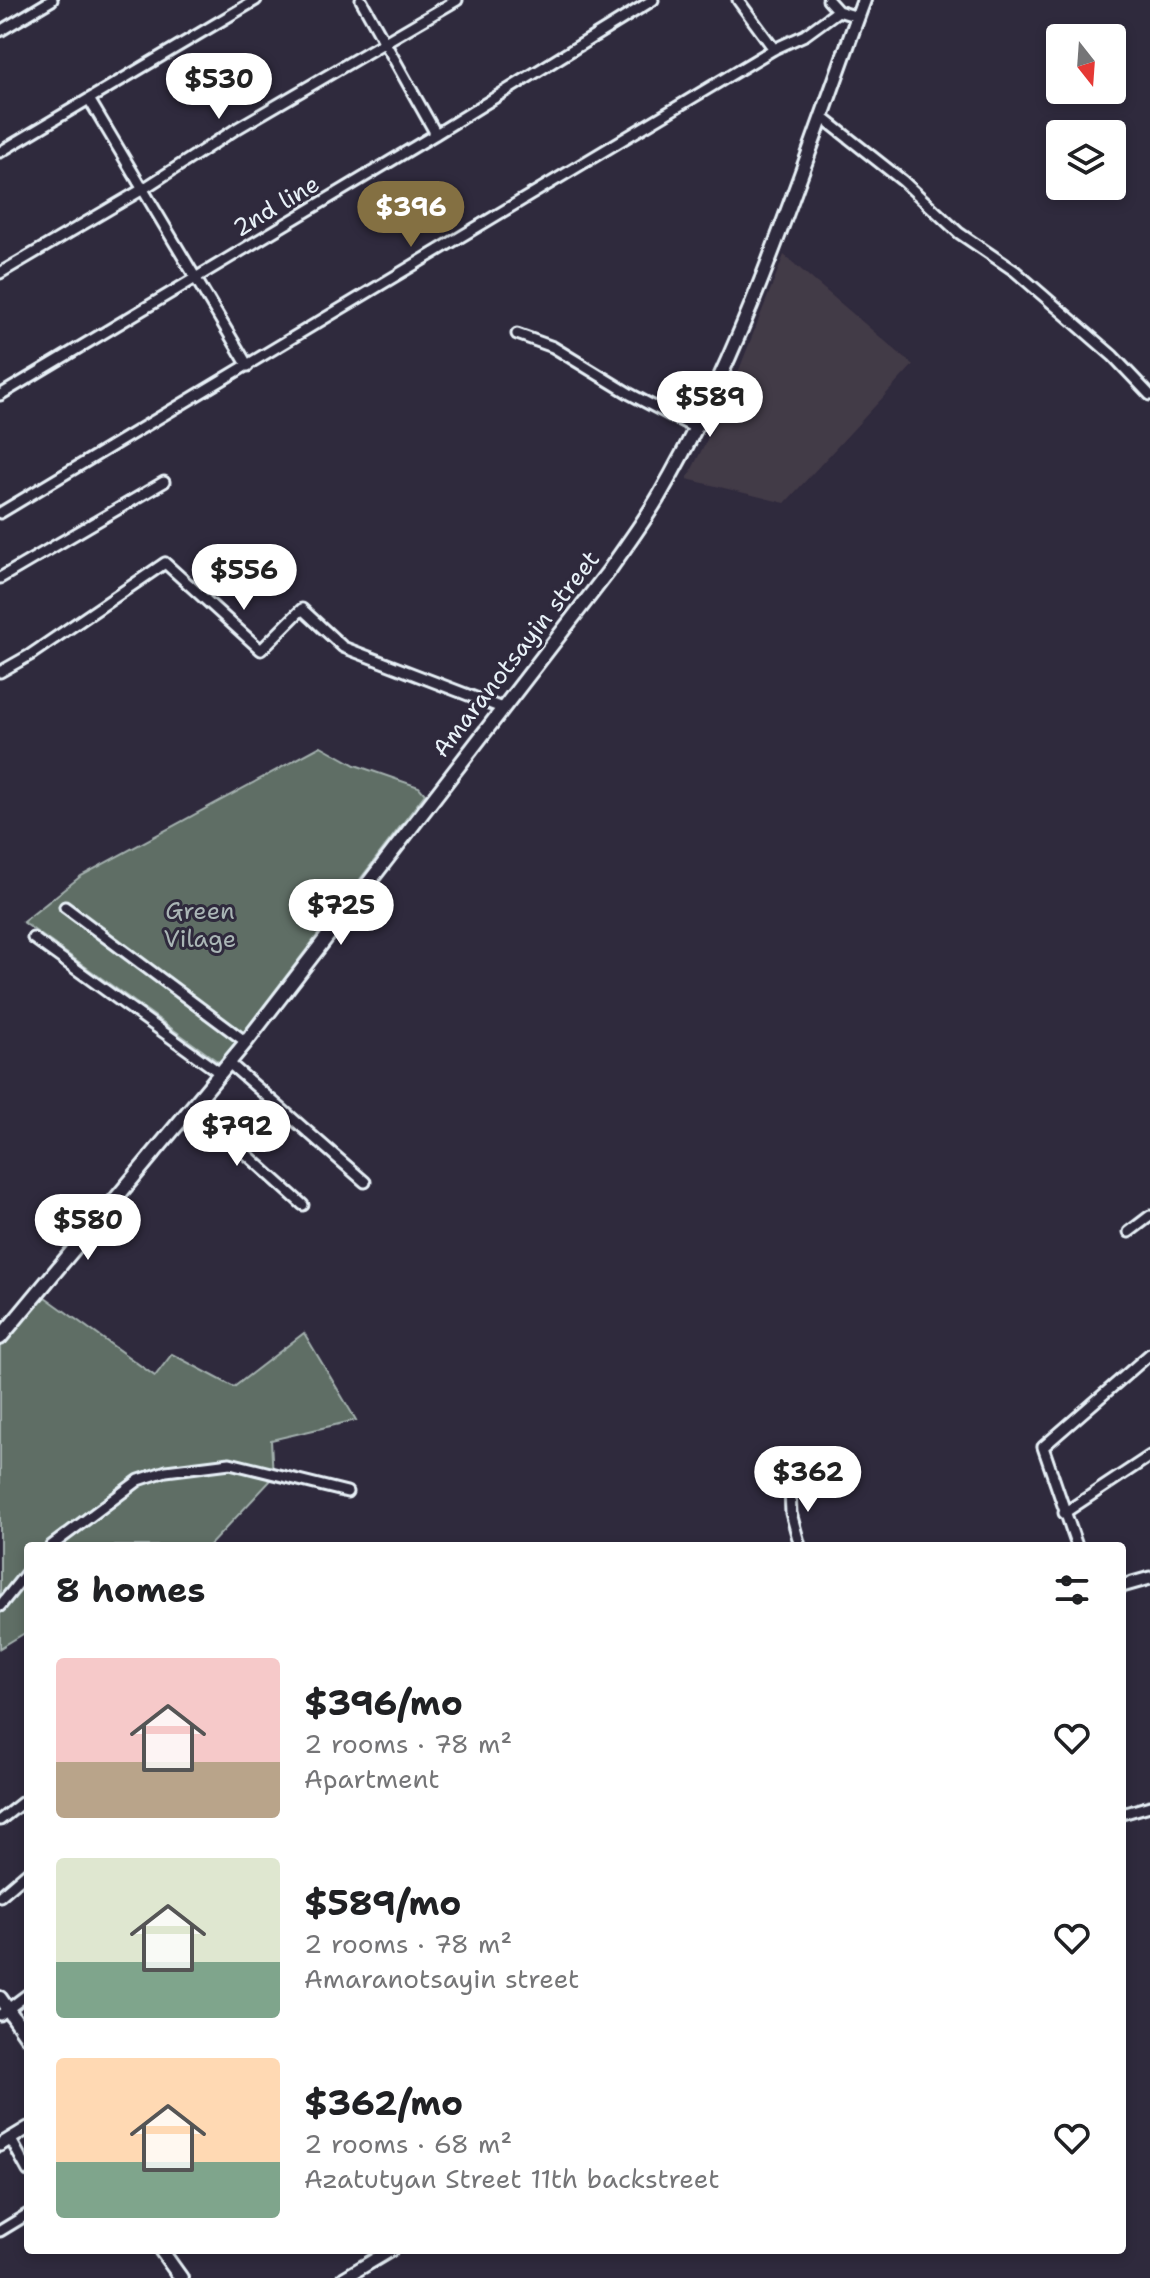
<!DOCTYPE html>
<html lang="en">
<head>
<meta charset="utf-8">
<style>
  body { margin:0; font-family:"Shantell Sans",sans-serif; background:#f6f6f6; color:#202124; height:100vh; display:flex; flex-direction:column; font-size:30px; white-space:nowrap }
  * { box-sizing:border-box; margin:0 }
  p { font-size:26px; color:#757577 }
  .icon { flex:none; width:44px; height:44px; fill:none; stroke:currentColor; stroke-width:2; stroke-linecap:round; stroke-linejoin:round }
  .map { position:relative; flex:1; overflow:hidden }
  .sheet { position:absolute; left:24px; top:1542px; width:1102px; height:712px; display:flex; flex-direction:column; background:#fff; border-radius:8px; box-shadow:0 4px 12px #0003 }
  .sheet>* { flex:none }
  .needle { width:52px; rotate:163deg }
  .fabs { position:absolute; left:1046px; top:24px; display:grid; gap:16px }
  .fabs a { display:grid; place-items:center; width:80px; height:80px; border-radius:8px; background:#fff; box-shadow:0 4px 12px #0003; font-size:40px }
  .price { position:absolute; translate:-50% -68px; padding:0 18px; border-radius:28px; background:#fff; color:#222; font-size:26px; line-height:52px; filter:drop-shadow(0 2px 4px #0008) }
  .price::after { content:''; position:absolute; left:50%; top:48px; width:24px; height:18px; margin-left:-12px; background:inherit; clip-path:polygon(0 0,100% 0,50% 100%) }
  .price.on { background:#847042; color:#fff }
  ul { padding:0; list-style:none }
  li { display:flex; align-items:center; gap:24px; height:200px; padding:0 32px }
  li span { display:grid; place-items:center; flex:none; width:224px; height:160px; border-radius:8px; color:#555 }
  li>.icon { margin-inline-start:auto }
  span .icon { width:96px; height:96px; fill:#fffc; stroke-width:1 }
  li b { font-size:34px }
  h2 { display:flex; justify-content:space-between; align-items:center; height:96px; padding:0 32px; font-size:34px }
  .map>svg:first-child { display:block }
  .built { fill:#433a47 }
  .green { fill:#5e6e65; stroke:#a3b0ae; stroke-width:2 }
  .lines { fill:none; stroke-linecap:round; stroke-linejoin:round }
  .minor-casing { stroke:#e8f1f8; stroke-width:15 }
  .tertiary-casing { stroke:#e8f1f8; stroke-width:17 }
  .secondary-casing { stroke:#e8f1f8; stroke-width:18 }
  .minor { stroke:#2f2a3d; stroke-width:9 }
  .tertiary { stroke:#2f2a3d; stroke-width:11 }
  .secondary { stroke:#2f2a3d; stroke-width:12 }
  .labels { text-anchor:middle; stroke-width:6; stroke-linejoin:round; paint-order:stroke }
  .street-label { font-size:24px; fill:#e8f1f8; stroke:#2f2a3d }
  .park-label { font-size:24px; fill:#aab6b6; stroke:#2f2a3d }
</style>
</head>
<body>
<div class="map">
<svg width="1150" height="2278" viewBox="0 0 1150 2278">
  <rect width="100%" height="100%" fill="#2f2a3d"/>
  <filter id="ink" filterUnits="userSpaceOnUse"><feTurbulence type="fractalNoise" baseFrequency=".0125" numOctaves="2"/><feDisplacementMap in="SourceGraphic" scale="16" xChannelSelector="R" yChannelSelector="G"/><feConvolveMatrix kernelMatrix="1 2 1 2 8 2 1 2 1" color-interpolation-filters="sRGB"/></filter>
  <g filter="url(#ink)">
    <path class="built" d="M 784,255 L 913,365 L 785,503 L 687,479 L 728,398 Z"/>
    <path class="green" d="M 321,746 L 355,765 L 419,787 L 425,794 L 220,1063 L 23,922 L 81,876 Z
      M 45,1297 L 155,1376 L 172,1354 L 234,1387 L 304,1333 L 356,1420 L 271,1440 L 273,1478 L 209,1546 L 28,1546 L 28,1631 L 0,1648 L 0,1346 Z"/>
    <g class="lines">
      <defs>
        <path id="minor" d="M 361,0 L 436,134
          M 738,0 L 774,49
          M 828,0 L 838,11 L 858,17
          M 0,31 L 52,0
          M 822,117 L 903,181 L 959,233 L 1015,271 L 1113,356 L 1150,395
          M 0,152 L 89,99
          M 0,273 L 143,189 L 236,129 L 457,0
          M 517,334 L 553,347 L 630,394 L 695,428
          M 248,366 L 89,99 L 256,0
          M 0,395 L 436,134 L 653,0
          M 0,513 L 774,49 L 805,35 L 838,11
          M 0,578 L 164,482
          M 0,672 L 30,655 L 165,563 L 261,650 L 302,609 L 343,647 L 502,708
          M 65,907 L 246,1042
          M 33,938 L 220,1073
          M 229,1063 L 365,1182
          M 193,1106 L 303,1205
          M 1129,1232 L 1150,1216
          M 790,1489 L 791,1513 L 800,1546
          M 1064,1513 L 1150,1456
          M 51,1546 L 139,1480 L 166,1471 L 230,1463 L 347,1492
          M 1077,1546 L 1043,1447 L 1150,1354
          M 0,1606 L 28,1571
          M 1122,1814 L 1150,1806
          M 0,1820 L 28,1798
          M 0,1896 L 28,1872
          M 0,2015 L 28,1994
          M 10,2138 L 28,2171
          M 0,2231 L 28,2214"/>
        <path id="tertiary" d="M 1122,1586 L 1150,1578
          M 0,2145 L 28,2128
          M 344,2278 L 391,2250"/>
        <path id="secondary" d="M 0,1338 L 246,1042 L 608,572 C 625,547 644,522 659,496 C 749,341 802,167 864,0
          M 0,1998 L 28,2038
          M 161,2250 L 181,2278"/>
      </defs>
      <use href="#minor" class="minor-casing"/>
      <use href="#tertiary" class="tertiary-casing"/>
      <use href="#secondary" class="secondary-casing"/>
      <use href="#minor" class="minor"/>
      <use href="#tertiary" class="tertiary"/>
      <use href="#secondary" class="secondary"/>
    </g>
  </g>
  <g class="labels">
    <g class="street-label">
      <text transform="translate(276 206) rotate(-31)" y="8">2nd line</text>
      <text transform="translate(516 654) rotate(-52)" y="8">Amaranotsayin street</text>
    </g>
    <g class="park-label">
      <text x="200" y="919">Green<tspan x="200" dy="28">Vilage</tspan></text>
    </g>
  </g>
</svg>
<div class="fabs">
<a><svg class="needle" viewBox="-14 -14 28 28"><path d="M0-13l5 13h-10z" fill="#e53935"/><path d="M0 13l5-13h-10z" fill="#757577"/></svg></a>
<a><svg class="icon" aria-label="layers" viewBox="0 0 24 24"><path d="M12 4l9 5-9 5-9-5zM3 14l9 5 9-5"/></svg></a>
</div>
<b class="price" style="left:219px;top:121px">$530</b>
<b class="price on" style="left:411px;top:249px">$396</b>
<b class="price" style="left:710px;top:439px">$589</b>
<b class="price" style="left:244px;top:612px">$556</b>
<b class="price" style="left:341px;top:947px">$725</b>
<b class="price" style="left:237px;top:1168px">$792</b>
<b class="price" style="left:88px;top:1262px">$580</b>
<b class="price" style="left:808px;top:1514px">$362</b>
<section class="sheet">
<h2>8 homes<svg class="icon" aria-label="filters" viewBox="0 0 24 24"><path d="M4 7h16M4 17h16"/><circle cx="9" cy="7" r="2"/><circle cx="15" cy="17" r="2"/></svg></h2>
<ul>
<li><span style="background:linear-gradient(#f6c9c9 65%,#b9a48a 0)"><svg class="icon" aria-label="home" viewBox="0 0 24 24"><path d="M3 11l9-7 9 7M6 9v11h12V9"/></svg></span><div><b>$396/mo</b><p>2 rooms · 78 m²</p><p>Apartment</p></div><svg class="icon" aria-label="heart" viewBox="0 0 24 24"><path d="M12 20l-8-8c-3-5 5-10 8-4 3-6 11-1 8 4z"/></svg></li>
<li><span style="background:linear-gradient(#dfe7d0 65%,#7fa58c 0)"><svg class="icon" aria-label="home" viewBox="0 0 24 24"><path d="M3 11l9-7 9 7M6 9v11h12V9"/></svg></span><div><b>$589/mo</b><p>2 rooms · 78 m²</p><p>Amaranotsayin street</p></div><svg class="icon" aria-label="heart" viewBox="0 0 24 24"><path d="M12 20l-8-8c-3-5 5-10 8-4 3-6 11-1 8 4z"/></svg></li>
<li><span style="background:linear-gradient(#ffd9b3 65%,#7fa58c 0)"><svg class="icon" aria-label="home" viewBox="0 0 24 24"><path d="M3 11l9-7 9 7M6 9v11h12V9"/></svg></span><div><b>$362/mo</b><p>2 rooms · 68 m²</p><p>Azatutyan Street 11th backstreet</p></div><svg class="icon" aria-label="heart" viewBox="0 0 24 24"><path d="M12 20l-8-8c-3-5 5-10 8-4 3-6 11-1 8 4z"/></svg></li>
</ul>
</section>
</div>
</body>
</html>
